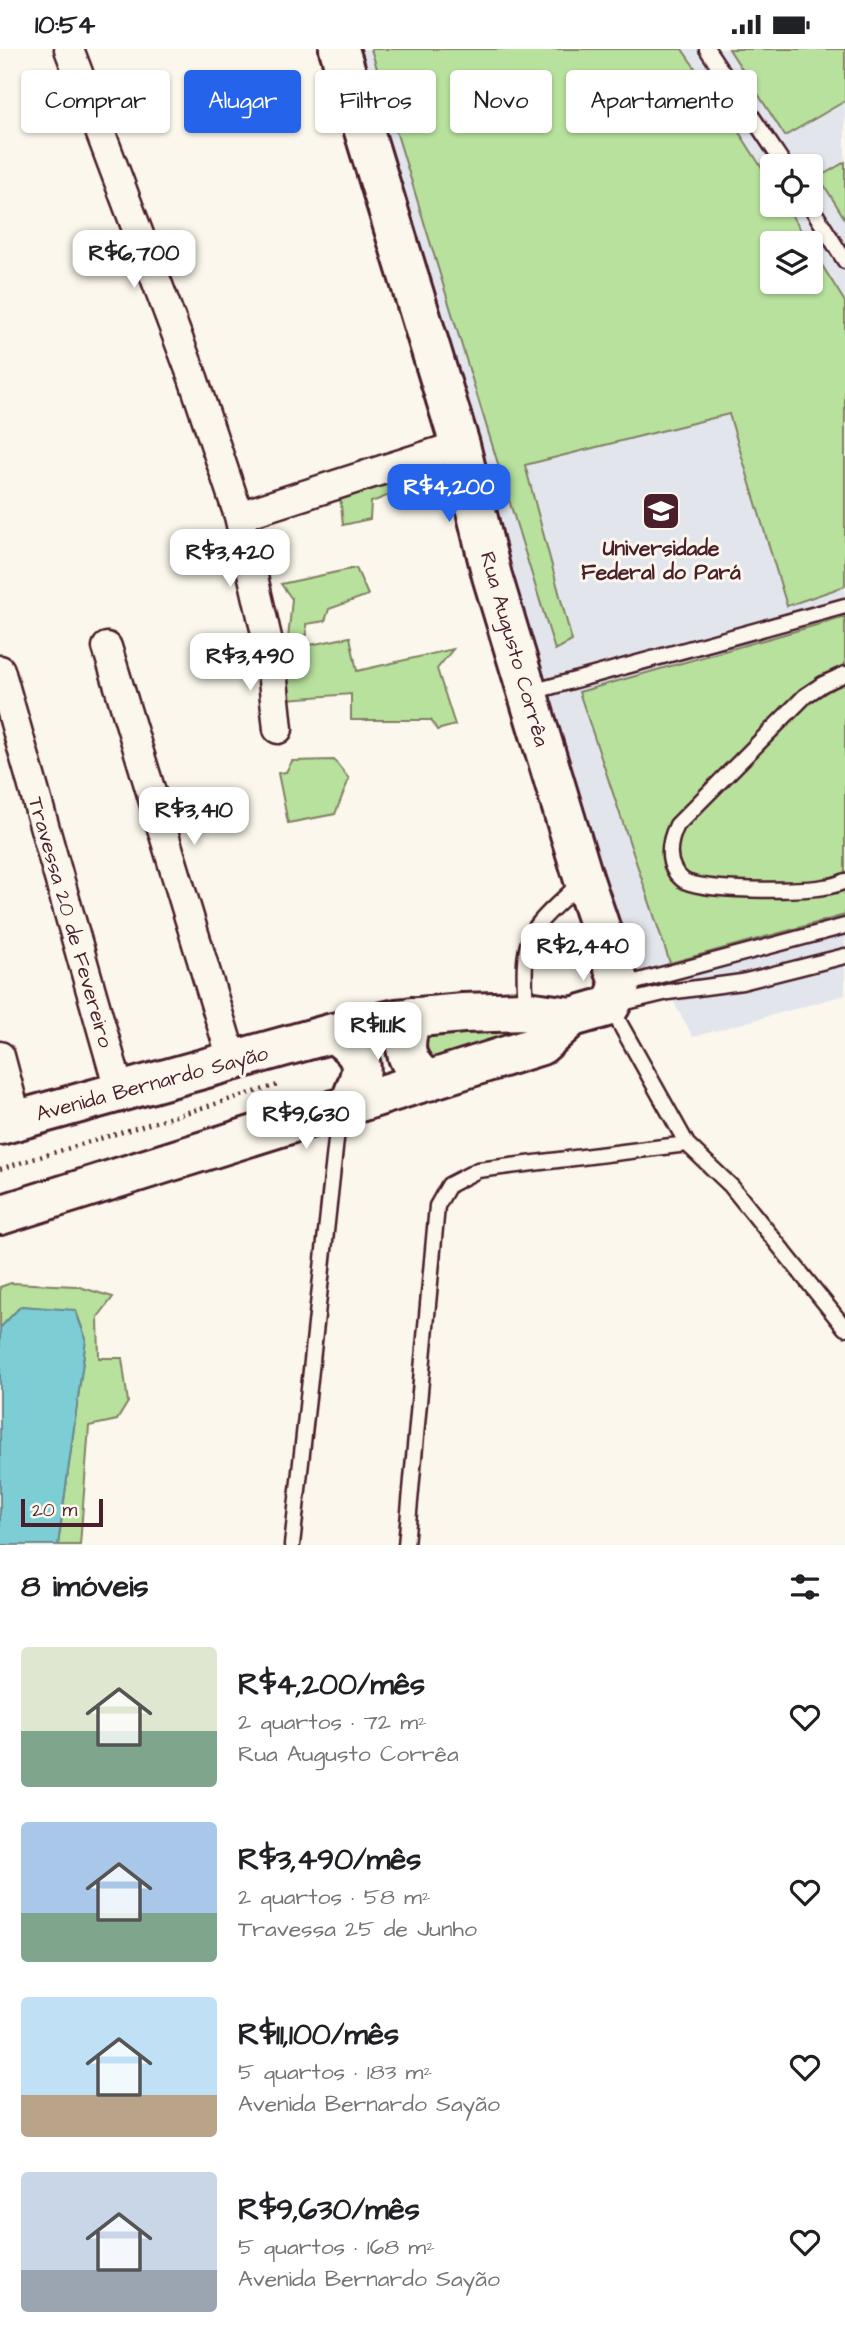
<!DOCTYPE html>
<html lang="pt">
<head>
<meta charset="utf-8">
<style>
  body { margin:0; font-family:"Architects Daughter",sans-serif; background:#f6f6f6; color:#202124; height:100vh; display:flex; flex-direction:column; font-size:26px; white-space:nowrap }
  * { box-sizing:border-box; margin:0 }
  p { font-size:23px; color:#757577 }
  .icon { flex:none; width:38px; height:38px; fill:none; stroke:currentColor; stroke-width:2; stroke-linecap:round; stroke-linejoin:round }
  .map { position:relative; height:1496px; overflow:hidden }
  .sheet { display:flex; flex-direction:column; background:#fff; flex:1 }
  .sheet>* { flex:none }
  .guide { position:absolute; left:21px; top:21px; width:803px; height:63px; display:flex; gap:14px }
  .controls { position:absolute; left:760px; top:105px; display:grid; gap:14px }
  .controls a { display:grid; place-items:center; width:63px; height:63px; border-radius:7px; background:#fff; box-shadow:0 2px 5px #0004; font-size:35px }
  .scale { position:absolute; left:21px; bottom:18px; width:82px; box-sizing:border-box; padding-left:7px; border:4px solid #4a1f2b; border-top:0; font-size:19px; line-height:24px; white-space:nowrap; color:#4a1f2b; -webkit-text-stroke:5px #fbf7ec; paint-order:stroke }
  .price { position:absolute; translate:-50% -60px; padding:0 16px; border-radius:14px; background:#fff; color:#222; font-size:23px; line-height:46px; filter:drop-shadow(0 2px 4px #0008) }
  .price::after { content:''; position:absolute; left:50%; top:42px; width:21px; height:16px; margin-left:-10px; background:inherit; clip-path:polygon(0 0,100% 0,50% 100%) }
  .price.selected { background:#2563eb; color:#fff }
  ul { padding:0; list-style:none }
  li { display:flex; align-items:center; gap:21px; height:175px; padding:0 21px }
  li span { display:grid; place-items:center; flex:none; width:196px; height:140px; border-radius:7px; color:#555 }
  li>.icon { margin-inline-start:auto }
  span .icon { width:84px; height:84px; fill:#fffc; stroke-width:1 }
  li b { font-size:30px }
  h2 { display:flex; justify-content:space-between; align-items:center; height:84px; padding:0 21px; font-size:30px }
  .chip { padding:0 24px; border-radius:7px; background:#fff; box-shadow:0 2px 5px #0004; font-size:24px; line-height:63px }
  .chip.selected { background:#2563eb; color:#fff }
  .status { display:flex; justify-content:space-between; align-items:center; height:49px; padding:0 35px; background:#fff; direction:ltr }
  .status svg { height:19px; fill:currentColor }
  .map>svg:first-child { display:block }
  .built { fill:#e2e6ec; fill-rule:evenodd }
  .green { fill:#b8e19d; stroke:#818064; stroke-width:2 }
  .water { fill:#7dced4; stroke:#698890; stroke-width:2 }
  .lines { fill:none; stroke-linecap:round; stroke-linejoin:round }
  .service-casing { stroke:#4a1f2b; stroke-width:19 }
  .minor-casing { stroke:#4a1f2b; stroke-width:33 }
  .secondary-casing { stroke:#4a1f2b; stroke-width:44 }
  .path { stroke:#4a1f2b; stroke-width:4.5; stroke-dasharray:2 5; stroke-linecap:butt }
  .service { stroke:#fbf7ec; stroke-width:14 }
  .minor { stroke:#fbf7ec; stroke-width:28 }
  .secondary { stroke:#fbf7ec; stroke-width:38 }
  .labels { text-anchor:middle; stroke-width:6; stroke-linejoin:round; paint-order:stroke }
  .poi-label { font-size:21px; font-weight:bold; fill:#4a1f2b; stroke:#fbf7ec }
  .street-label { font-size:21px; fill:#4a1f2b; stroke:#fbf7ec }
</style>
</head>
<body>
<div class="status"><b>10:54</b><svg viewBox="0 0 49 12"><path d="M0 12V9h3v3zM5 12V6h3v6zM10 12V3h3v9zM15 12V0h3v12zM26 1h20v11H26zM47 4h2v5h-2z"/></svg></div>
<div class="map">
<svg width="845" height="1496" viewBox="0 0 845 1496">
  <rect width="100%" height="100%" fill="#fbf7ec"/>
  <filter id="ink" filterUnits="userSpaceOnUse"><feTurbulence type="fractalNoise" baseFrequency=".0143" numOctaves="2"/><feDisplacementMap in="SourceGraphic" scale="14" xChannelSelector="R" yChannelSelector="G"/><feConvolveMatrix kernelMatrix="1 2 1 2 8 2 1 2 1" color-interpolation-filters="sRGB"/></filter>
  <g filter="url(#ink)">
    <path class="built" d="M 339,0 L 845,0 L 845,946 L 693,988 L 668,943 L 572,968 L 620,937 ZM 772,117 L 810,117 L 810,156 L 772,156 ZM 772,194 L 810,194 L 810,233 L 772,233 Z"/>
    <path class="green" d="M 371,0 L 682,0 L 739,83 L 772,135 L 772,156 L 785,156 L 809,194 L 772,194 L 772,233 L 810,233 L 810,197 L 845,253 L 845,537 L 787,557 L 729,365 L 525,416 L 572,592 L 555,601 Z
      M 729,0 L 845,0 L 845,52 L 785,87 Z
      M 845,113 L 845,170 L 819,128 Z
      M 425,425 L 420,438 C 404,437 388,448 371,453 L 370,470 L 343,476 L 340,446 Z
      M 356,519 L 368,546 L 329,560 L 325,572 L 306,575 L 307,586 L 288,590 L 292,550 L 281,535 Z
      M 845,568 L 845,866 L 670,914 L 579,643 Z
      M 350,588 L 357,622 L 453,600 L 437,620 L 455,676 L 437,681 L 431,671 L 351,671 L 351,645 L 287,650 L 285,601 Z
      M 334,711 L 349,730 L 335,765 L 288,774 L 278,724 L 286,723 L 292,712 Z
      M 559,973 L 425,1023 L 422,979 Z
      M 11,1234 L 76,1237 L 113,1248 L 98,1268 L 99,1309 L 122,1309 L 128,1353 L 117,1371 L 89,1377 L 80,1496 L 58,1496 L 86,1290 L 76,1262 L 21,1257 L 0,1279 L 0,1238 Z"/>
    <path class="water" d="M 21,1257 L 75,1261 L 86,1290 L 58,1496 L 0,1496 L 0,1279 Z"/>
    <g class="lines">
      <defs>
        <path id="service" d="M 707,0 L 785,117
          M 810,156 L 845,212
          M 845,625 L 823,635 L 805,647 L 677,776 C 668,794 665,817 683,831 C 699,843 801,842 824,838 C 831,837 839,835 845,832
          M 528,644 L 845,557
          M 620,937 L 845,877
          M 526,961 C 525,932 519,896 541,872 C 553,858 567,847 580,834
          M 687,1095 L 731,1137 L 845,1279
          M 292,1496 L 339,1063
          M 406,1496 L 437,1157 L 449,1136 L 478,1121 L 687,1095 L 610,957 L 668,943 L 742,933 L 845,907"/>
        <path id="minor" d="M 69,0 L 193,329 L 239,467 L 270,602 L 278,680
          M 239,467 L 460,396
          M 107,598 L 233,1013
          M 0,621 L 120,1044
          M 0,1007 L 17,1071"/>
        <path id="secondary" d="M 412,968 C 402,998 403,1012 428,1032
          M 333,984 C 369,1009 365,1019 349,1056
          M 0,1076 L 333,984 L 397,970 L 463,964 L 526,962 L 572,968 L 610,957 L 620,937 L 584,831 L 492,527 L 460,396 L 339,0
          M 0,1166 L 541,996 L 572,968"/>
      </defs>
      <use href="#service" class="service-casing"/>
      <use href="#minor" class="minor-casing"/>
      <use href="#secondary" class="secondary-casing"/>
      <path class="path" d="M 0,1120 L 281,1035"/>
      <use href="#service" class="service"/>
      <use href="#minor" class="minor"/>
      <use href="#secondary" class="secondary"/>
    </g>
  </g>
  <defs>
    <symbol id="university-square" viewBox="-11 -11 22 22"><rect x="-9" y="-9" width="18" height="18" rx="4" fill="#4a1f2b" stroke="#fbf7ec"/><path d="M0-5L7-2L0 1L-7-2ZM-4 1L0 2.5L4 1V4Q0 6-4 4Z" fill="#fff"/></symbol>
  </defs>
  <g fill-rule="evenodd">
    <use href="#university-square" x="639" y="440" width="44" height="44"/>
  </g>
  <g class="labels">
    <g class="poi-label">
      <text x="661" y="506">Universidade<tspan x="661" dy="24">Federal do Pará</tspan></text>
    </g>
    <g class="street-label">
      <text transform="translate(515 600) rotate(74)" y="7">Rua Augusto Corrêa</text>
      <text transform="translate(71 873) rotate(74)" y="7">Travessa 20 de Fevereiro</text>
      <text transform="translate(152 1034) rotate(-15)" y="7">Avenida Bernardo Sayão</text>
    </g>
  </g>
</svg>
<div class="controls">
<a><svg class="icon" aria-label="locate" viewBox="0 0 24 24"><circle cx="12" cy="12" r="6"/><path d="M12 2v4M12 18v4M2 12h4M18 12h4"/></svg></a>
<a><svg class="icon" aria-label="layers" viewBox="0 0 24 24"><path d="M12 4l9 5-9 5-9-5zM3 14l9 5 9-5"/></svg></a>
</div>
<div class="scale">20 m</div>
<b class="price" style="left:134px;top:241px">R$6,700</b>
<b class="price selected" style="left:449px;top:475px">R$4,200</b>
<b class="price" style="left:230px;top:540px">R$3,420</b>
<b class="price" style="left:250px;top:644px">R$3,490</b>
<b class="price" style="left:194px;top:798px">R$3,410</b>
<b class="price" style="left:583px;top:934px">R$2,440</b>
<b class="price" style="left:378px;top:1013px">R$11.1K</b>
<b class="price" style="left:306px;top:1102px">R$9,630</b>
<div class="guide">
<a class="chip">Comprar</a>
<a class="chip selected">Alugar</a>
<a class="chip">Filtros</a>
<a class="chip">Novo</a>
<a class="chip">Apartamento</a>
</div>
</div>
<section class="sheet">
<h2>8 imóveis<svg class="icon" aria-label="filters" viewBox="0 0 24 24"><path d="M4 7h16M4 17h16"/><circle cx="9" cy="7" r="2"/><circle cx="15" cy="17" r="2"/></svg></h2>
<ul>
<li><span style="background:linear-gradient(#dfe7d0 60%,#7fa58c 0)"><svg class="icon" aria-label="home" viewBox="0 0 24 24"><path d="M3 11l9-7 9 7M6 9v11h12V9"/></svg></span><div><b>R$4,200/mês</b><p>2 quartos · 72 m²</p><p>Rua Augusto Corrêa</p></div><svg class="icon" aria-label="heart" viewBox="0 0 24 24"><path d="M12 20l-8-8c-3-5 5-10 8-4 3-6 11-1 8 4z"/></svg></li>
<li><span style="background:linear-gradient(#a9c7e8 65%,#7fa58c 0)"><svg class="icon" aria-label="home" viewBox="0 0 24 24"><path d="M3 11l9-7 9 7M6 9v11h12V9"/></svg></span><div><b>R$3,490/mês</b><p>2 quartos · 58 m²</p><p>Travessa 25 de Junho</p></div><svg class="icon" aria-label="heart" viewBox="0 0 24 24"><path d="M12 20l-8-8c-3-5 5-10 8-4 3-6 11-1 8 4z"/></svg></li>
<li><span style="background:linear-gradient(#bfe0f5 70%,#b9a48a 0)"><svg class="icon" aria-label="home" viewBox="0 0 24 24"><path d="M3 11l9-7 9 7M6 9v11h12V9"/></svg></span><div><b>R$11,100/mês</b><p>5 quartos · 183 m²</p><p>Avenida Bernardo Sayão</p></div><svg class="icon" aria-label="heart" viewBox="0 0 24 24"><path d="M12 20l-8-8c-3-5 5-10 8-4 3-6 11-1 8 4z"/></svg></li>
<li><span style="background:linear-gradient(#c9d6e8 70%,#9aa5b1 0)"><svg class="icon" aria-label="home" viewBox="0 0 24 24"><path d="M3 11l9-7 9 7M6 9v11h12V9"/></svg></span><div><b>R$9,630/mês</b><p>5 quartos · 168 m²</p><p>Avenida Bernardo Sayão</p></div><svg class="icon" aria-label="heart" viewBox="0 0 24 24"><path d="M12 20l-8-8c-3-5 5-10 8-4 3-6 11-1 8 4z"/></svg></li>
</ul>
</section>
</body>
</html>
